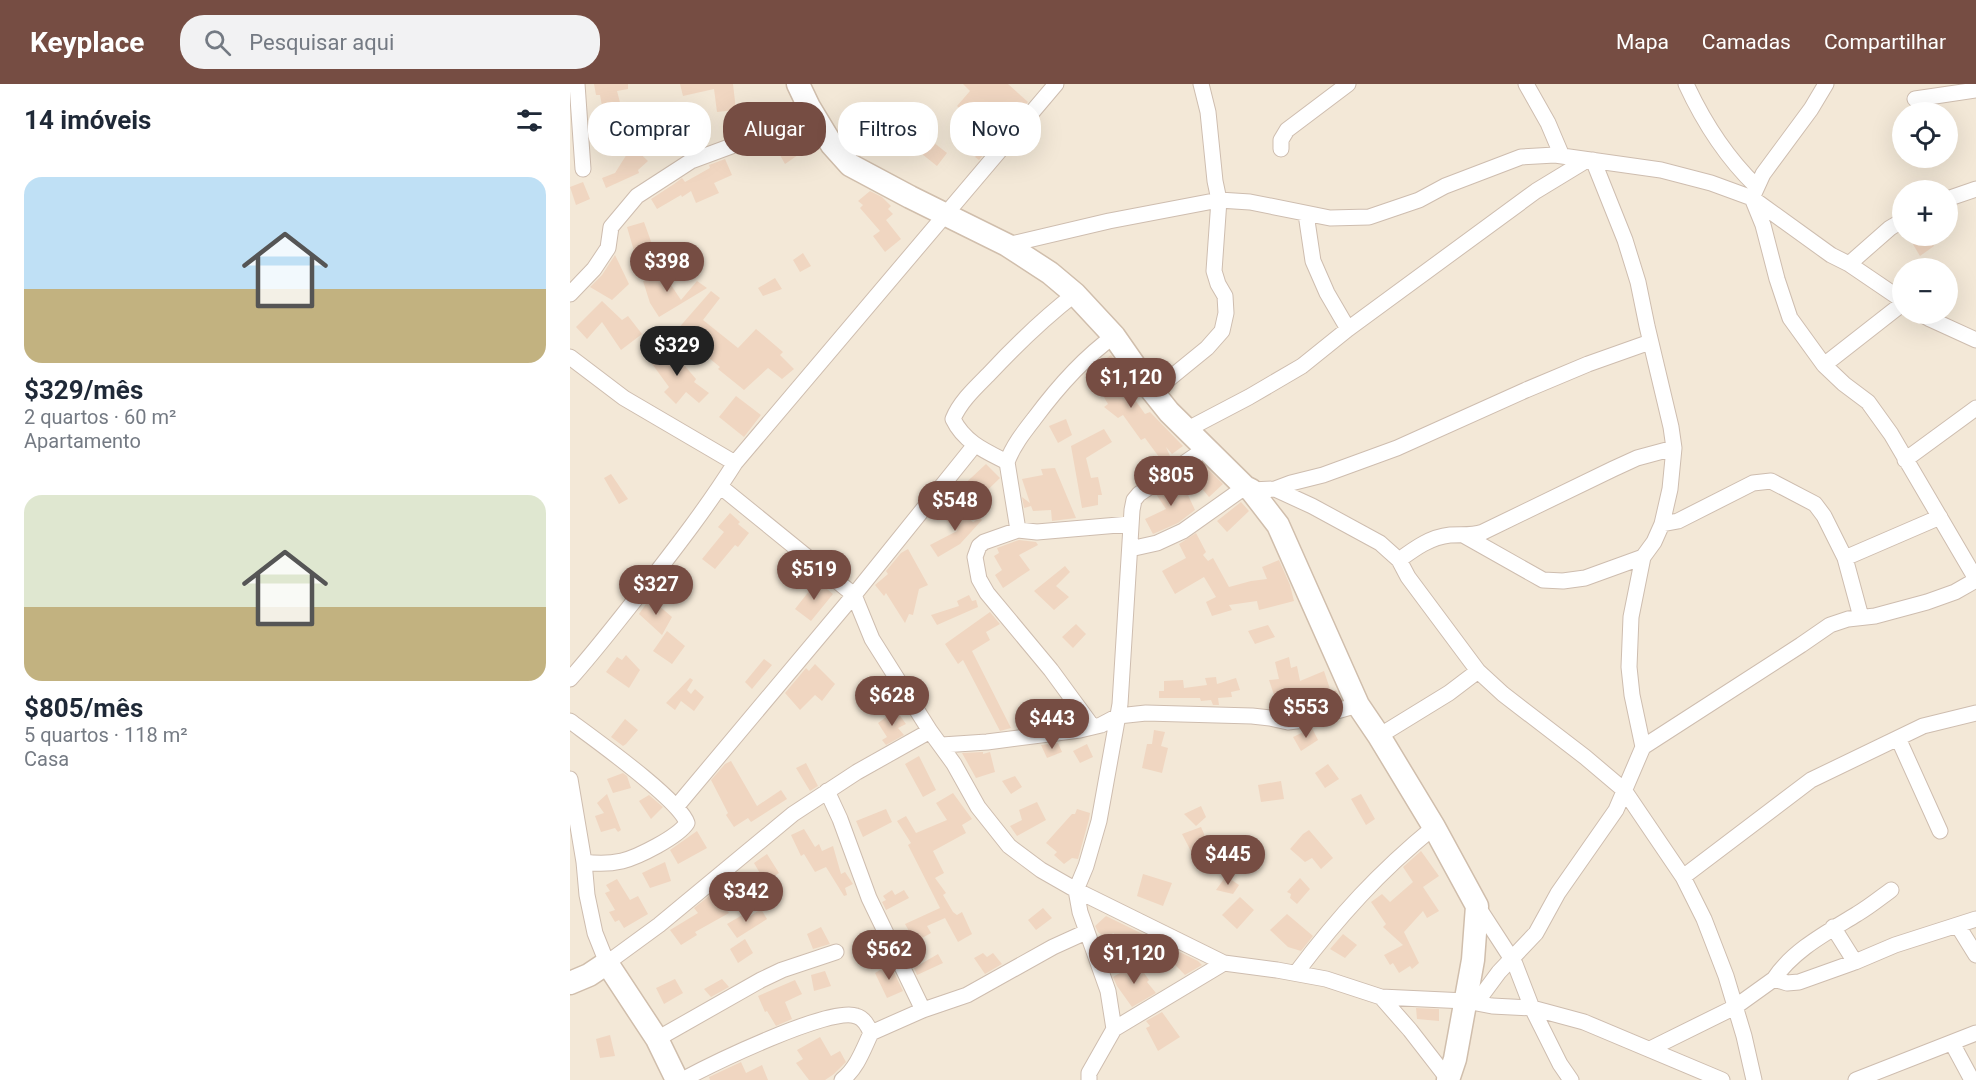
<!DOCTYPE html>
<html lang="pt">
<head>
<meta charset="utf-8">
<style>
  body { margin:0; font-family:Roboto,sans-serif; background:#f2f2f3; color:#1f2937; height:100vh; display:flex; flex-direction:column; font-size:22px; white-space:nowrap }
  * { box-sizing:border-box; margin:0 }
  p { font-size:20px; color:#747a83 }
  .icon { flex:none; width:33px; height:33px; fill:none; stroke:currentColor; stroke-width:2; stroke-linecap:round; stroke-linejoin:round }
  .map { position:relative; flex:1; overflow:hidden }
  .drawer { display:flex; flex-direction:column; background:#fff; width:570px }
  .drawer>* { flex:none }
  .banner { position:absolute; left:18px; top:18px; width:570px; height:54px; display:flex; gap:12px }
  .buttons { position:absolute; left:1322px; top:18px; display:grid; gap:12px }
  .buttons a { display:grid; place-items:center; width:66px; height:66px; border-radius:50%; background:#fff; box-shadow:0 6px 24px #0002; font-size:30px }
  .price { position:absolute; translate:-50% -51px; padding:0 14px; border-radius:21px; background:#764d43; color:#fff; font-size:20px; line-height:39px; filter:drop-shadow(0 2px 3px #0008) }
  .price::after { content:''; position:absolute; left:50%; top:36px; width:18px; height:14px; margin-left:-9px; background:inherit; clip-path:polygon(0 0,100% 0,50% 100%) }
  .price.current { background:#222; color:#fff }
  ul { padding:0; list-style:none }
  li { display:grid; align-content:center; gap:12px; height:318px; padding:0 24px }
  li span { display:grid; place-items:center; height:186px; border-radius:18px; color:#555 }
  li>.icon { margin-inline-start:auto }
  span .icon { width:108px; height:108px; fill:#fffc; stroke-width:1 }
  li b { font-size:26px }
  h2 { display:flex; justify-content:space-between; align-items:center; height:72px; padding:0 24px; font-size:26px }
  .pill { padding:0 21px; border-radius:24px; background:#fff; box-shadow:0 6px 24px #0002; font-size:21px; line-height:54px }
  .pill.current { background:#764d43; color:#fff }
  header { display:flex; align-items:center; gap:36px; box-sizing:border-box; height:84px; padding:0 30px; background:#764d43; color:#fff }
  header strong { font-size:28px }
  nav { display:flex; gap:33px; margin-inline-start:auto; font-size:21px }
  .search { width:420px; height:54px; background:#f2f2f3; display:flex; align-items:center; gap:15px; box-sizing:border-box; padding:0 21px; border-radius:24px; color:#747a83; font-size:22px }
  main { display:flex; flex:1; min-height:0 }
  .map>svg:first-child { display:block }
  .residential { fill:#f3e8d7; fill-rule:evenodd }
  .building { fill:#f0d6c1 }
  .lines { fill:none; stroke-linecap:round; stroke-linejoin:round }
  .street-casing { stroke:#cebdaf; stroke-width:17 }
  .secondary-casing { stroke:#d0beac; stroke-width:25 }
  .street { stroke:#fff; stroke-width:15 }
  .secondary { stroke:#fff; stroke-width:22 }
</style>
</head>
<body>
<header>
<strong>Keyplace</strong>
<div class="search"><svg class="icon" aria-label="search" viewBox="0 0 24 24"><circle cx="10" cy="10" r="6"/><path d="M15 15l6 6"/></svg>Pesquisar aqui</div>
<nav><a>Mapa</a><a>Camadas</a><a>Compartilhar</a></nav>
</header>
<main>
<section class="drawer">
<h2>14 imóveis<svg class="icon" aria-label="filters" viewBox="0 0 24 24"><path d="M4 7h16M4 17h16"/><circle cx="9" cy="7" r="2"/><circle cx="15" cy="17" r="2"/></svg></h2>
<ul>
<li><span style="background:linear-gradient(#bfe0f5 60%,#c2b280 0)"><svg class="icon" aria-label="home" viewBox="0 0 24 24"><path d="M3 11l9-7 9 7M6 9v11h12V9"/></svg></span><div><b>$329/mês</b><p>2 quartos · 60 m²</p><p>Apartamento</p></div></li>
<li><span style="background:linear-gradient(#dfe7d0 60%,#c2b280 0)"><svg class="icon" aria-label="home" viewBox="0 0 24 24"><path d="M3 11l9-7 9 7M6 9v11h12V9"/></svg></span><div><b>$805/mês</b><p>5 quartos · 118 m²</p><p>Casa</p></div></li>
</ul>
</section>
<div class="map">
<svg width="1406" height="996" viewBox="0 0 1406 996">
  <rect width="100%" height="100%" fill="#fcf5e8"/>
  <path class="residential" d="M 0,0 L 1406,0 L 1406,996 L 0,996 ZM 1332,28 L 1377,28 L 1377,74 L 1332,74 ZM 1332,106 L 1377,106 L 1377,152 L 1332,152 ZM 1332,184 L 1377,184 L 1377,230 L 1332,230 Z"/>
  <path class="building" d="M 24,0 L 58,0 L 58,5 L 47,7 L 54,34 L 35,38 L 30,11 L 26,11 Z
    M 110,0 L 163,0 L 166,26 L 147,28 L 144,5 L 113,12 Z
    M 393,0 L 438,0 L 458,18 L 435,42 L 411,18 L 398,31 L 387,22 L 400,7 Z
    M 288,19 L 307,32 L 296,47 L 278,34 Z
    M 110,32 L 119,50 L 88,71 L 76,52 Z
    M 214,50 L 228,71 L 215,80 L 202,57 Z
    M 405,50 L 421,62 L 409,76 L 405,73 L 406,72 L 395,62 Z
    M 363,58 L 377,69 L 367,82 L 352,70 Z
    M 62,62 L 78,77 L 68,86 L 69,89 L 36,104 L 32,94 L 45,89 Z
    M 155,75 L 162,91 L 144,99 L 149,109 L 126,119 L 121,107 L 112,113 L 111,111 L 87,125 L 81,115 L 104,100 L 105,102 L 104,100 L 112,94 L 115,98 L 140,84 L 139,81 Z
    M 13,98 L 20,115 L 6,121 L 0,103 Z
    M 300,107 L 312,113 L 321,122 L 318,125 L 323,130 L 316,136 L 331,155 L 315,168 L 303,152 L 310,147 L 290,124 L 293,121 L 288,117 Z
    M 74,138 L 83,163 L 64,167 L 57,143 Z
    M 1338,152 L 1357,152 L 1364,162 L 1350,172 Z
    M 233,169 L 241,182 L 230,188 L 223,176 Z
    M 45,171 L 59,200 L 42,216 L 20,203 L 32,191 Z
    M 91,186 L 111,216 L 127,197 L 137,204 L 89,233 L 80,219 L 73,197 Z
    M 205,194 L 212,205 L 193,212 L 188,204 Z
    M 141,207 L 150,214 L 133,236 L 168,264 L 186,245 L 213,268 L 210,271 L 224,285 L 212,295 L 198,284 L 174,306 L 148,285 L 150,283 L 106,247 Z
    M 32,217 L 52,236 L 58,232 L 72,250 L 51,266 L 32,238 L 17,255 L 6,243 Z
    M 98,262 L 126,295 L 124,298 L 139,309 L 129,319 L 116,308 L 106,320 L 94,308 L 99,303 L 80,277 Z
    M 541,271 L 550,284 L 544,287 L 561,315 L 563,313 L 575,330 L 580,328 L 613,362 L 602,370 L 596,363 L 600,372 L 592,377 L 575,354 L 571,356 L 553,331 L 548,334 L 534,323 L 538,320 L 526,300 L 523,302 L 515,290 Z
    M 166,312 L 191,331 L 174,353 L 149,333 Z
    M 496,335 L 502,351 L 488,359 L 479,342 Z
    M 534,345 L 542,358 L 516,374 L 521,394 L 528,393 L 532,411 L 528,411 L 528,421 L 512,424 L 501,362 Z
    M 632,379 L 653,400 L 639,413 L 618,388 Z
    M 416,380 L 430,394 L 398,425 L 387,407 Z
    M 485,384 L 506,434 L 482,437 L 481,426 L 463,427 L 461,422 L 454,424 L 452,413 L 460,419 L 452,395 L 473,391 L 471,385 Z
    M 41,390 L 58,415 L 49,420 L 34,394 Z
    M 610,394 L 625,426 L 608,439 L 583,450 L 575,435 L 596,425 L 586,410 Z
    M 671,418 L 679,427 L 657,448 L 647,437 Z
    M 387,424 L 403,438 L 410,434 L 412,436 L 390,460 L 368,473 L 360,461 L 387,447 L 374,434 Z
    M 160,429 L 170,438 L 168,440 L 179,449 L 168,463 L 165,461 L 145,485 L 132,475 L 154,448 L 148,443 Z
    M 626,449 L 636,468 L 633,471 L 638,477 L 643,474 L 659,503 L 681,497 L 697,495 L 692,483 L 709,476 L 720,501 L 724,517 L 689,526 L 687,517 L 659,521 L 662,526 L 642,532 L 636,518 L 646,513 L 634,493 L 605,510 L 592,487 L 616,474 L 609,460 Z
    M 449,456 L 466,458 L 468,461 L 449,471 L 460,486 L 433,504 L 425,491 L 432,486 L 424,472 L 429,469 L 427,464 Z
    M 338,465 L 358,501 L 349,505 L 343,531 L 339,530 L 335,539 L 316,509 L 314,512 L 305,501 L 318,490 L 316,487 L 331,469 Z
    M 495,482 L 500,488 L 486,502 L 499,513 L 484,526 L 464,507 Z
    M 247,497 L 263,510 L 241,537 L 225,525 Z
    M 399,511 L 402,517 L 406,516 L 408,523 L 367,541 L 361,531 L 389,522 L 387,517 Z
    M 80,514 L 102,533 L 92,551 L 69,530 Z
    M 420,528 L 430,540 L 416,548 L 420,556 L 402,567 L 441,644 L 430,647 L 393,576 L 388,580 L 375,560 Z
    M 506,540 L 516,550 L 503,564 L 492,553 Z
    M 698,541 L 705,553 L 685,560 L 678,547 Z
    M 97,547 L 115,562 L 102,580 L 83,567 Z
    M 56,571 L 70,586 L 59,604 L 36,588 L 47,573 L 52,576 Z
    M 719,573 L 721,584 L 727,582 L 730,597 L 754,587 L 761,608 L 766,606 L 771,616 L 733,626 L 725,604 L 704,611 L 699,596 L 709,595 L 705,578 Z
    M 194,575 L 202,581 L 182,605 L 175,598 Z
    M 245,580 L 265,600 L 252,617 L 245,611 L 230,626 L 215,609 L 236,584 L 239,587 Z
    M 300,592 L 310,605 L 298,614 L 290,604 L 290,600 Z
    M 646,593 L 647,600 L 666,594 L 670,606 L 661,608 L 662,613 L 648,614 L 649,621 L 643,621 L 641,616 L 631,617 L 630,614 L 589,614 L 589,607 L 594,607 L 594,597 L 613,596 L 614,604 L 637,601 L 635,594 Z
    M 120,594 L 123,596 L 117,606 L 121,610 L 125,605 L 134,613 L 124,627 L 111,617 L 105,626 L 96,619 Z
    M 326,626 L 336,640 L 328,644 L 334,651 L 316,661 L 312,656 L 317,653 L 308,639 Z
    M 55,635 L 68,646 L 56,660 L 53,662 L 41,653 Z
    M 742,644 L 748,656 L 731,667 L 723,653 Z
    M 584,646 L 595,648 L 591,662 L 598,664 L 592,689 L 572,684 L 577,660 L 582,660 Z
    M 488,659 L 492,668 L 477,674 L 471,661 Z
    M 517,660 L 523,673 L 510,679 L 503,667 Z
    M 413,668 L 413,670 L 420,668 L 425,688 L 406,694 L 392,669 Z
    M 349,672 L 366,706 L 353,713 L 335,680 Z
    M 161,677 L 187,722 L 211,706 L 217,715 L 181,738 L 178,734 L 164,743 L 156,731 L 158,729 L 141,696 L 155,680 Z
    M 236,679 L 248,702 L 240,707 L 226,684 Z
    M 758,680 L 769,695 L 755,704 L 745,689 Z
    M 53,689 L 57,692 L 61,704 L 43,709 L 37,695 Z
    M 445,692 L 452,703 L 441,710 L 432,697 Z
    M 711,697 L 714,715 L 691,718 L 688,701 Z
    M 383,709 L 402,735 L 392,741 L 396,749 L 363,767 L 374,789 L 365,794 L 376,809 L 373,811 L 383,828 L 387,831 L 392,828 L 402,850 L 388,858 L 375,834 L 357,842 L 361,849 L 345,858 L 335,840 L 370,824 L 338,761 L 341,759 L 327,737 L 336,732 L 346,749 L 377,736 L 366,719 Z
    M 37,710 L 51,746 L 48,748 L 45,744 L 31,748 L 25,732 L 34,729 L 27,719 Z
    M 791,710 L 805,735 L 796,741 L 781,715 Z
    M 79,711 L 93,723 L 81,735 L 69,717 Z
    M 467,718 L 476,736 L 447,752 L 440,742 L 452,736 L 449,726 Z
    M 631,722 L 636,733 L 626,742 L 614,730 Z
    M 316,725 L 322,738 L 293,753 L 286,737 Z
    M 507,725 L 520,729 L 519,735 L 508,775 L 502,774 L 494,780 L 484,771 L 487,768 L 476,759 L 502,730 L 505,730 Z
    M 631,743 L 642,768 L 625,775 L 612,750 Z
    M 234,745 L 245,763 L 249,760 L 252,767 L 263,762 L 271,790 L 275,788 L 283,800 L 275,804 L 277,811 L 274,812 L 256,783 L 245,788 L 234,770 L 231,772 L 221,751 Z
    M 739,746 L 763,774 L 751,785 L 742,774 L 735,778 L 720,765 L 733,750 Z
    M 127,747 L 137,764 L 108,780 L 100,766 Z
    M 851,767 L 869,792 L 853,803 L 869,827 L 857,834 L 853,827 L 834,848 L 849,879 L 842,885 L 840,882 L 829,889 L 823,879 L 820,881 L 814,871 L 833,861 L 813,843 L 816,840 L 801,818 L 812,810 L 820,818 L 843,798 L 833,783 Z
    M 197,770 L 209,789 L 195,798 L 184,779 Z
    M 95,778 L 101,797 L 80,804 L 72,789 Z
    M 573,790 L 602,799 L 593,822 L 567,812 Z
    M 656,792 L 669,801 L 663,810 L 646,806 Z
    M 730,794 L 740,805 L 727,820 L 720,814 L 721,810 L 717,808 Z
    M 47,795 L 60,816 L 68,812 L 78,830 L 54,844 L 49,836 L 45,838 L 39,828 L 45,826 L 35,809 L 40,807 L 36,801 Z
    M 322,806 L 325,811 L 334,806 L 339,814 L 316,826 L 312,818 L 316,816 L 313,812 Z
    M 144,808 L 159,829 L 125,848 L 127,851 L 111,861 L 100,846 L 128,829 L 124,824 Z
    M 670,813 L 684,826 L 667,845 L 652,831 Z
    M 473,824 L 482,834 L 466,846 L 458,836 Z
    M 191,825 L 197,835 L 167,854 L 157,840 L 174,830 L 176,835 Z
    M 717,830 L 743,852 L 731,867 L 718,863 L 700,846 Z
    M 536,832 L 628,877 L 632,881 L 615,891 L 585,860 L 572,872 L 543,849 L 538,856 L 528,848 L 525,842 Z
    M 251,843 L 260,860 L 243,865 L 237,850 Z
    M 773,850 L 787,861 L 775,874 L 760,865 Z
    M 175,855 L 183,869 L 168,879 L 160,865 Z
    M 413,869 L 417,873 L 423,869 L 432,880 L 415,890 L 404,874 Z
    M 368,870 L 373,879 L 347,891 L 344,884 Z
    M 567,879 L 579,896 L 577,898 L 586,909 L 562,923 L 547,902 L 543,893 Z
    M 320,880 L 333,907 L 317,914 L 305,889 Z
    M 255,887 L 261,902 L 244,907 L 241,891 Z
    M 105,895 L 113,909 L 94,920 L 86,904 Z
    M 152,895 L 159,903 L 141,913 L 134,905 Z
    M 225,896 L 232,910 L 215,918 L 222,935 L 206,942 L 197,927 L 195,928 L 188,912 Z
    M 846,924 L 869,925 L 869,937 L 847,935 Z
    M 592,928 L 610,953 L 588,967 L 576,944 L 580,942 L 576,937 Z
    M 40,951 L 45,972 L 30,974 L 26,955 Z
    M 250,953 L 261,972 L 270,967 L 276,978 L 264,990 L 255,996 L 239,996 L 226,979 L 233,975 L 227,966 Z
    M 171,978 L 176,989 L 192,981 L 198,996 L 140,996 L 139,993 Z"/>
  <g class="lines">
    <defs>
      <path id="street" d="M 7,0 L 13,85
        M 956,0 L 978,39 L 992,72
        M 1116,0 C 1134,39 1155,72 1186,102
        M 1256,0 L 1241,25 L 1193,90 L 1182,114 L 1193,141 L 1207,195 L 1220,234 L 1254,281 L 1274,300 L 1298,318 L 1321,350 L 1406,495
        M 1345,15 L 1406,6
        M 711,65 L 711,56 L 717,46 L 778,0
        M 1023,76 L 1055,156 L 1068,198 L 1077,242 L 1101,343 L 1104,364 L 1100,405 L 1092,440 L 1084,458 L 1073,473 L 1061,533 L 1059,583 L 1062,611 L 1073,663
        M 1377,115 L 1406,105
        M 736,130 L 743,177 L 757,209 L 778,245
        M 437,161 L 539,137 L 649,116 L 680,118 L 760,134 L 799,133 L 849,116 L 875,102 L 951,73 L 985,71 L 1091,86 L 1141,99 L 1182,114 L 1261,171 L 1279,180 L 1332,216
        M 1279,180 L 1320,144 L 1332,137
        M 0,210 L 24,185 L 38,164 L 41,143 L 67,112 L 121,77 L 167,60 L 239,23
        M 1351,230 L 1360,235 L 1406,256
        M 0,273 L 54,314 L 165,379
        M 1254,281 L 1332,220
        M 583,308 L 637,264 L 652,247 L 656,229 L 655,212 L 648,200 L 644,187 L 649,116 L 645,97 L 638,28 L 631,0
        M 618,345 L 679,313 L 732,282 L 778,245 L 966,107 L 1017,76
        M 1335,376 L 1406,324
        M 437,378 C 443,362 453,349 464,335 C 487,304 512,275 544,252
        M 151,403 L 284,511 L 302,555 L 360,647 L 384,680 L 408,723 L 439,762 L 471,786 L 506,806 L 654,879 L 707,886 L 756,895 L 811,913 L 896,917 L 922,922 L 962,924 L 977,928 L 1014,938 L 1152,996
        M 705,405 L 721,399 L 753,391 L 827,364 L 956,306 L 1018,280 L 1080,258
        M 681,406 L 705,405 L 742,422 L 810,459 L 829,476 L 838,493 L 908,587 L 933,610 L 1015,673 L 1054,706 L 1113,793 L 1134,835 L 1156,892 L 1174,952 L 1184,996
        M 1092,440 L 1108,437 L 1183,399 L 1201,397 L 1245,420 L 1254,432 L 1275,474 L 1291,533
        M 448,446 L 437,378 C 415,367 394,358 383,335 C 390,318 405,304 418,291 C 445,262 474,234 505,210
        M 895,452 L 973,496 L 993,497 L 1015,494 L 1073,473
        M 560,465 L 587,459 L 613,447 L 675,403
        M 1275,474 L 1370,433
        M 829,476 C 844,465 860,453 880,451 C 891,450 901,452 913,448 L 1043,385 L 1067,374 L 1104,364
        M 0,595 C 27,565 51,533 76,502 C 107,462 138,422 165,379 L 486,0
        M 0,637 C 24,655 109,715 117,739 C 108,753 68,773 52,777 C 39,780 27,780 14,778
        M 522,642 L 481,586 L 417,509 L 409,495 L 405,473 L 409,462 L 414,458 L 448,446 L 467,448 L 560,440
        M 809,652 L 879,609 L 908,587
        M 1328,654 L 1370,747
        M 372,661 L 417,658 L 510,646 L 531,641 L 548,632 L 576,629 L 682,632 L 700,634 L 718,638 L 735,636 L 788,621
        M 0,695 L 14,778 L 17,811 L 25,849 L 37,879 L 89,841 L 223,730 L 287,688 L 360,647
        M 257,707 L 270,735 L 299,814 L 353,926
        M 107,722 L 284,511 L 404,362
        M 1113,793 L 1241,696 L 1353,642 L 1406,629
        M 908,823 L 945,880 L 962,924 L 990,980 L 1001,996
        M 1388,842 L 1406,871
        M 1263,843 L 1285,878
        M 726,889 C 769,832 809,788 864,743
        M 1204,895 C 1223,866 1258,848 1287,830 C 1299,823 1310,814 1321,806
        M 811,913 L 840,946 L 878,995
        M 906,919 L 929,888 L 966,849 L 988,809 L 1046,726 L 1073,663 L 1231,561 L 1260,541 L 1278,535 L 1305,532 L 1357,518 L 1385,508 L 1406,496
        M 544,945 L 538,907 L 510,828 L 506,806 L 516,782 L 529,737 L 550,620 L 562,426 L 564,416 L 569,410 L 635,365
        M 87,955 L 191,896 L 212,886 L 266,868
        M 1382,959 L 1402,996
        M 1080,965 L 1165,923 L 1204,895 L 1217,899 L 1229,898 L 1285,878 L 1325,861 L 1406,835
        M 112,996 C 140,981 260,922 286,932 C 294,934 298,942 301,949
        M 272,996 C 287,984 293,966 301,949 L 353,926 L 397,911 L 483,863 L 516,848
        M 519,996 L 519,989 L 544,945 L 654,879
        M 1286,996 L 1406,949"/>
      <path id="secondary" d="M 228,0 L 239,23 L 262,61 L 280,81 L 340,113 L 437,161 L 480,189 L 505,210 L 544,252 L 583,308 L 599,328 L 675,403 L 681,406 L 708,441 L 788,621 L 809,652 L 864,743 L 907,822 L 903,876 L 885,975 L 878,996
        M 0,899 L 19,891 L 37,879 L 87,955 L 107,996"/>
    </defs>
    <use href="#street" class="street-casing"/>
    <use href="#secondary" class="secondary-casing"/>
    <use href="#street" class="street"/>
    <use href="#secondary" class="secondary"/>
  </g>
</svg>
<div class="buttons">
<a><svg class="icon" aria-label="locate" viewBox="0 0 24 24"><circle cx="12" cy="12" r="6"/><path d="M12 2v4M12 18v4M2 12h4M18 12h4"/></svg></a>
<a>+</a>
<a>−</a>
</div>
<b class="price" style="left:97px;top:209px">$398</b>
<b class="price current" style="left:107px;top:293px">$329</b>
<b class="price" style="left:561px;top:325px">$1,120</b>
<b class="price" style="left:601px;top:423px">$805</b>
<b class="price" style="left:385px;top:448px">$548</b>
<b class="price" style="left:244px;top:517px">$519</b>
<b class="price" style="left:86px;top:532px">$327</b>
<b class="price" style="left:322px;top:643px">$628</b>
<b class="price" style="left:736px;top:655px">$553</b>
<b class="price" style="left:482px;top:666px">$443</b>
<b class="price" style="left:658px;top:802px">$445</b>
<b class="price" style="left:176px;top:839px">$342</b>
<b class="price" style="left:319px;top:897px">$562</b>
<b class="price" style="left:564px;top:901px">$1,120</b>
<div class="banner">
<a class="pill">Comprar</a>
<a class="pill current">Alugar</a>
<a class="pill">Filtros</a>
<a class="pill">Novo</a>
</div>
</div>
</main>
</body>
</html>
